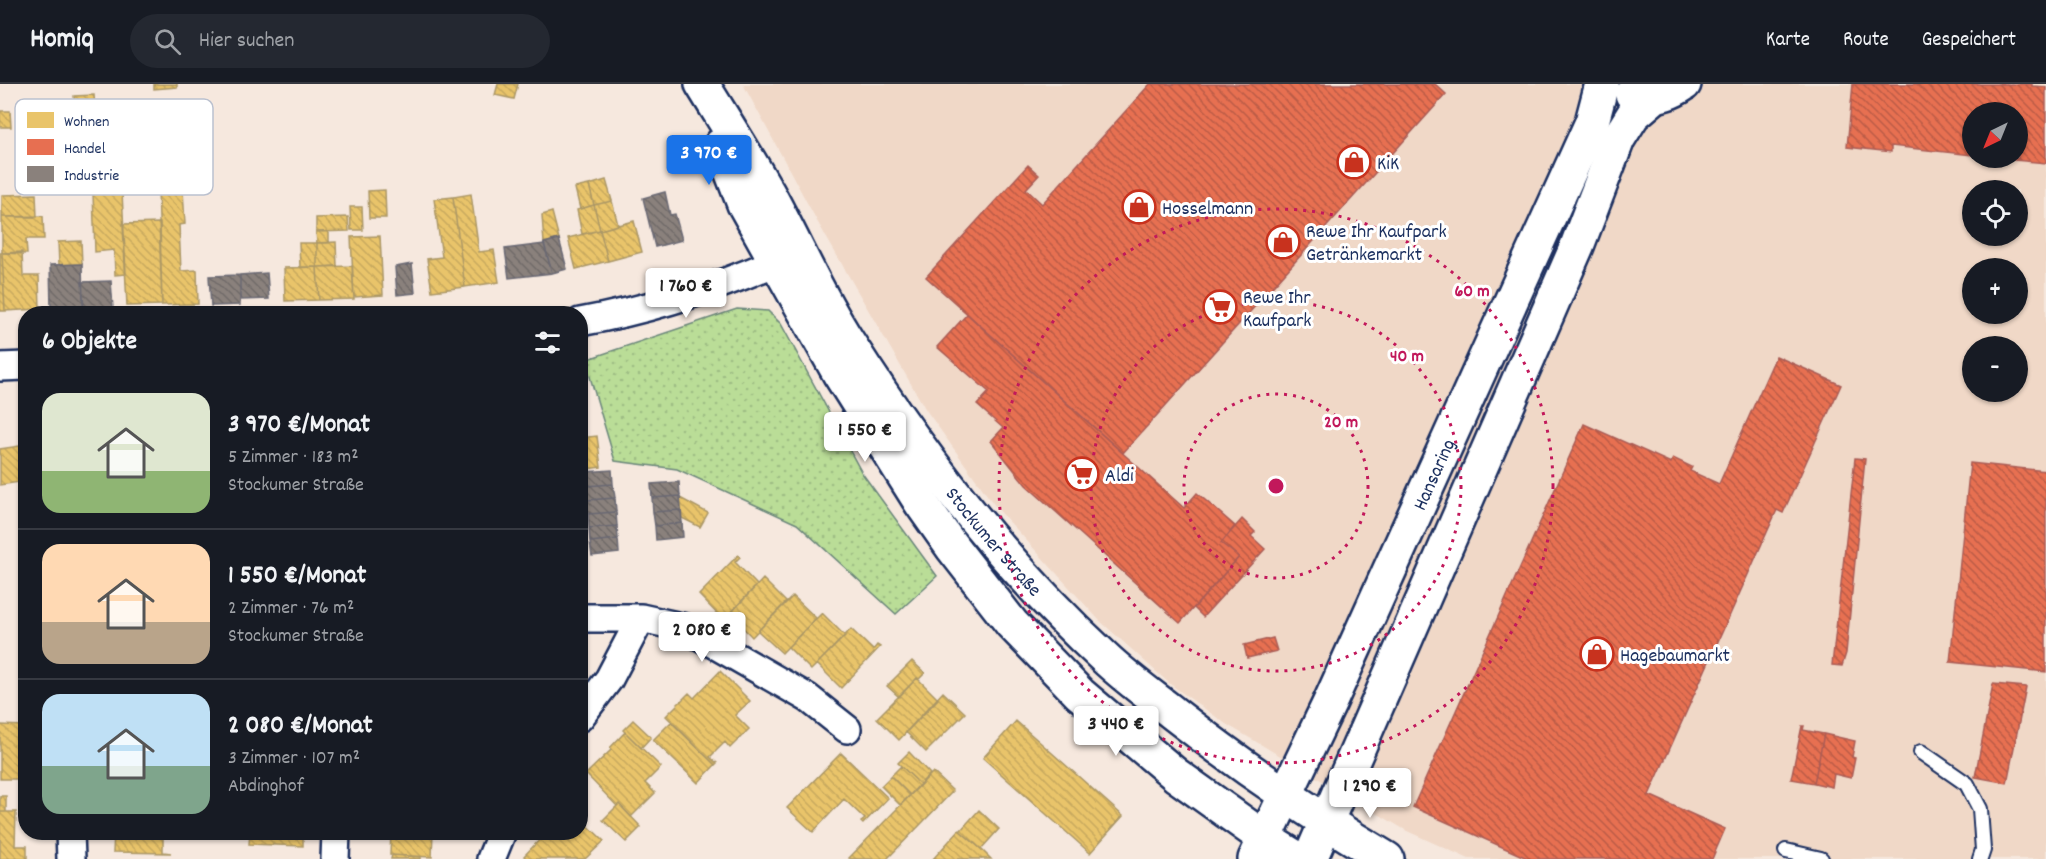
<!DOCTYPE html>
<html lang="de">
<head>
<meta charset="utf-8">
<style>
  body { margin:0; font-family:Dekko,sans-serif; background:#242831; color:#f1f3f6; height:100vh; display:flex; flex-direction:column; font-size:22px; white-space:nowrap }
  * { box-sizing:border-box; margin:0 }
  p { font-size:20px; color:#9ea1a6 }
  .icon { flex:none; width:33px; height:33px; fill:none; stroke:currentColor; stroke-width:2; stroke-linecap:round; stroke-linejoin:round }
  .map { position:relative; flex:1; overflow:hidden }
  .panel { position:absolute; left:18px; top:222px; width:570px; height:534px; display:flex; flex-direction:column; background:#171b24; border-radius:24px; box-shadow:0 2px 4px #0004 }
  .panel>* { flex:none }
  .needle { width:39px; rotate:223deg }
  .tools { position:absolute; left:1962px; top:18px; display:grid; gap:12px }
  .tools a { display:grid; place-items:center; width:66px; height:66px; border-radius:50%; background:#171b24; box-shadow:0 2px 4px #0004; font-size:30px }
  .price { position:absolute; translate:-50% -51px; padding:0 14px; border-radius:6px; background:#fff; color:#222; font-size:20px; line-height:39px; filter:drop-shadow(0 2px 3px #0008) }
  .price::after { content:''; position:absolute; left:50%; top:36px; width:18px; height:14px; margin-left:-9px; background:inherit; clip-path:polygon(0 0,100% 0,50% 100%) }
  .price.on { background:#1a73e8; color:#fff }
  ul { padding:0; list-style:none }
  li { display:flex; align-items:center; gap:18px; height:150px; padding:0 24px }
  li+li { border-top:2px solid #363941 }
  li span { display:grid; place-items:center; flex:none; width:168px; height:120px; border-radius:18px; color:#555 }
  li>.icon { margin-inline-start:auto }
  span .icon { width:72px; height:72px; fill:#fffc; stroke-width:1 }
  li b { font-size:26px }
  h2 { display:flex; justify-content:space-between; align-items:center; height:72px; padding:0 24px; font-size:26px }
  header { display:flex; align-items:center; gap:36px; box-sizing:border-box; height:84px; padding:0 30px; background:#171b24; border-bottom:2px solid #363941 }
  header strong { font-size:28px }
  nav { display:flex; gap:33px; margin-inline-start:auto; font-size:21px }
  .search { width:420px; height:54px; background:#242831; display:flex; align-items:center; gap:15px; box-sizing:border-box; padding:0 21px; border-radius:33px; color:#9ea1a6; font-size:22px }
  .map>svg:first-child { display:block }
  .built { fill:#f0d8c7; fill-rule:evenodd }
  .grass { fill:url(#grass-dots); stroke:#6a867a; stroke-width:1.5 }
  .homes { fill:url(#homes-back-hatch); stroke:#ab9766; stroke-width:1.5 }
  .shops { fill:url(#shops-back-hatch); stroke:#aa5c55; stroke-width:1.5 }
  .industry { fill:url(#industry-back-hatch); stroke:#696873; stroke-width:1.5 }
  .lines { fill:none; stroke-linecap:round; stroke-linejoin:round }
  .service-casing { stroke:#1b2f5e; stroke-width:18 }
  .minor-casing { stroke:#1b2f5e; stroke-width:32 }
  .secondary-casing { stroke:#1b2f5e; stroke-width:38 }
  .primary-casing { stroke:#1b2f5e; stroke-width:38 }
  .service { stroke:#fff; stroke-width:14 }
  .minor { stroke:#fff; stroke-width:27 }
  .secondary { stroke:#fff; stroke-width:33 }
  .primary { stroke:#fff; stroke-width:33 }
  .ring { fill:none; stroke:#c2185b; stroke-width:3; stroke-dasharray:3 6 }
  .labels { text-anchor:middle; stroke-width:6; stroke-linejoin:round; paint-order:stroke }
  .poi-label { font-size:20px; fill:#1b2f5e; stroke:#fff; text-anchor:start }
  .street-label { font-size:20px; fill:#1b2f5e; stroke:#fff }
  .key { fill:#fff; stroke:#bbc1cf; stroke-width:1.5 }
  .key-label { font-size:16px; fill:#1b2f5e }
  .centre { fill:#c2185b; stroke:#fff; stroke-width:3 }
  .ring-label { font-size:18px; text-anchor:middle; font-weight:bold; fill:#c2185b; stroke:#fff; stroke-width:6; stroke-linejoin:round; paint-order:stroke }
</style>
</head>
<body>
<header>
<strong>Homiq</strong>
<div class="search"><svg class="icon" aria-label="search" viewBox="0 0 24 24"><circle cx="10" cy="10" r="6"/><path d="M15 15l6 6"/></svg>Hier suchen</div>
<nav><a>Karte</a><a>Route</a><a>Gespeichert</a></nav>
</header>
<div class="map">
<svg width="2046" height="775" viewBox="0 0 2046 775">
  <defs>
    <pattern id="grass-dots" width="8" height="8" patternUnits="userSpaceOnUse" patternTransform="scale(1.5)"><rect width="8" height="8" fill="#badd97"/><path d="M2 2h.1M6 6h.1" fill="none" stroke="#9fbe85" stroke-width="1.8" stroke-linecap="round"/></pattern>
    <pattern id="homes-back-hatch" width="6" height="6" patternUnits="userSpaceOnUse" patternTransform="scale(1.5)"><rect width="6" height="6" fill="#e9c46a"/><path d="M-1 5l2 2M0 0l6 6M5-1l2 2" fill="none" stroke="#c7a95e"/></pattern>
    <pattern id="shops-back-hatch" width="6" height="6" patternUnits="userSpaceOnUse" patternTransform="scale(1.5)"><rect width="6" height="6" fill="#e76f51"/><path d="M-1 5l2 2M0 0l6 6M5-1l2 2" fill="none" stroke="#ba5c46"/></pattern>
    <pattern id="industry-back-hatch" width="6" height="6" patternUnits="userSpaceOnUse" patternTransform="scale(1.5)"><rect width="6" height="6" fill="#8a817c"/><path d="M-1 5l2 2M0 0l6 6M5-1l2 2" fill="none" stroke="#706a69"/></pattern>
  </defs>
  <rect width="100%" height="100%" fill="#f6e8de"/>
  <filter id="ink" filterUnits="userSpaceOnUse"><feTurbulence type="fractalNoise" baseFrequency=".0167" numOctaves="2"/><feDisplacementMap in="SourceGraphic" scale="12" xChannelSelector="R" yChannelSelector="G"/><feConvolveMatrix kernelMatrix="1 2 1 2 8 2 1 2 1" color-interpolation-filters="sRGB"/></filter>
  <g filter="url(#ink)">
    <path class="built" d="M 743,0 L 2046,0 L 2046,775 L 1469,775 L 1407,747 L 1226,640 L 1170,600 L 1099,536 L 995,422 L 926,326 L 817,137 ZM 1972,28 L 2018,28 L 2018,74 L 1972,74 ZM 1972,106 L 2018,106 L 2018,152 L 1972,152 ZM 1972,184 L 2018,184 L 2018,230 L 1972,230 ZM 1972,262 L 2018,262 L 2018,308 L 1972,308 Z"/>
    <path class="grass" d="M 737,225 L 768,227 L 781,240 L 862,389 L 937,492 L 896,530 L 797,440 L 677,385 L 615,377 L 585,276 Z"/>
    <path class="homes" d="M 154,0 L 177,0 L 177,3 L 154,5 Z
      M 498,0 L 518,0 L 514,15 L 495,11 Z
      M 94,11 L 95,25 L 75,26 L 74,12 Z
      M 0,27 L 10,27 L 11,43 L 0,43 Z
      M 606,96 L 612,117 L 594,121 L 589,101 Z
      M 589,101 L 594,121 L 580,125 L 575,104 Z
      M 183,105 L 185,140 L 179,141 L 181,187 L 197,186 L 198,220 L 162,221 L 158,106 Z
      M 385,106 L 386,134 L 369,134 L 368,107 Z
      M 122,108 L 126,190 L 115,191 L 114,166 L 95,168 L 93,109 Z
      M 36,110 L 37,133 L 2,133 L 2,111 Z
      M 471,110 L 479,168 L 494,166 L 499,198 L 465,203 L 453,113 Z
      M 453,113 L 465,203 L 432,207 L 427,175 L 442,173 L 434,115 Z
      M 612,117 L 618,141 L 600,146 L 594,121 Z
      M 594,121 L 600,146 L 582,150 L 577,126 Z
      M 350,123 L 362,123 L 363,146 L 351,146 Z
      M 552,128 L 559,155 L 544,159 L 542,131 Z
      M 43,132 L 44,155 L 26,155 L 27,170 L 2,169 L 2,133 Z
      M 348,133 L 349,147 L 316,148 L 316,134 Z
      M 634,137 L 642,168 L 608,177 L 600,146 Z
      M 160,139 L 162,221 L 127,222 L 123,140 Z
      M 600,146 L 608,177 L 576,185 L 568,154 Z
      M 316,148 L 329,148 L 329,159 L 317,159 Z
      M 380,152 L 383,211 L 354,213 L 351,153 Z
      M 81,157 L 82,180 L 59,181 L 58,158 Z
      M 336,158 L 337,182 L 317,183 L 317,159 Z
      M 299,159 L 317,159 L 317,183 L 300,183 Z
      M 22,168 L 23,192 L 39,192 L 40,225 L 5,227 L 2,169 Z
      M 0,169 L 2,169 L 5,227 L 0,227 Z
      M 352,182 L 354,215 L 319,216 L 317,183 Z
      M 317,183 L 319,216 L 285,217 L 284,184 Z
      M 597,352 L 601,383 L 580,386 L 580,354 Z
      M 26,361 L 26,397 L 0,401 L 0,365 Z
      M 680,414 L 708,429 L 700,443 L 682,434 Z
      M 738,471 L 740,473 L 735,478 L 757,501 L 723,536 L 699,511 Z
      M 763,495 L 786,518 L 752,553 L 730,530 Z
      M 793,512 L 816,534 L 782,569 L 758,547 Z
      M 822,529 L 845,552 L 811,586 L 788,563 Z
      M 851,545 L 873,566 L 877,561 L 880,563 L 841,604 L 817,580 Z
      M 912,577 L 925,589 L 919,595 L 917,594 L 899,613 L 887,602 Z
      M 720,587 L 750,617 L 735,631 L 749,645 L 730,664 L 725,658 L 710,673 L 717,679 L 715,681 L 666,632 L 689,609 L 694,614 Z
      M 917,594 L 938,615 L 899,656 L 877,634 Z
      M 943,608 L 965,629 L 926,668 L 906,648 Z
      M 633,636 L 651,653 L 641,664 L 623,646 Z
      M 1016,637 L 1123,732 L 1090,769 L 983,674 Z
      M 671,638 L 715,681 L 698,699 L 653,656 Z
      M 0,641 L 26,642 L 25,695 L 0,695 Z
      M 625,648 L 661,683 L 645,699 L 655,709 L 631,733 L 619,720 L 617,722 L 586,690 L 611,666 L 610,664 Z
      M 909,668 L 930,690 L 920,700 L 898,679 Z
      M 841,669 L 888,714 L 863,740 L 861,738 L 865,735 L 844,715 L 813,748 L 787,724 Z
      M 901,682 L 920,700 L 910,711 L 891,692 Z
      M 933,688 L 953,707 L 887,775 L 851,775 L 849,774 Z
      M 891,692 L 910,711 L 900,721 L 881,702 Z
      M 0,712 L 6,712 L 6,728 L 0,728 Z
      M 619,720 L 641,743 L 626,758 L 603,736 Z
      M 979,726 L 999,745 L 981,765 L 960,747 Z
      M 0,728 L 16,728 L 15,762 L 27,762 L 27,775 L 0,775 Z
      M 580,734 L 604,757 L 585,775 L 527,775 L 524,772 L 545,750 L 547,752 L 550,748 L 580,748 Z
      M 959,746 L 981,765 L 991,775 L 933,775 Z
      M 114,748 L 169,748 L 163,750 L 163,768 L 171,769 L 113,768 Z
      M 250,748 L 303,748 L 303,762 L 249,760 Z
      M 391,748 L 433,748 L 432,773 L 390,771 Z
      M 392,771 L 421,773 L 421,775 L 391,775 Z"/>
    <path class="shops" d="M 1150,0 L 1435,0 L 1446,10 L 1123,369 L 926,193 L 1028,81 L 1039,91 L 1026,105 L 1042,120 Z
      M 1853,0 L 2032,0 L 2032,2 L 2046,3 L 2046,79 L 1992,74 L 2018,74 L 2018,28 L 1972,28 L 1972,71 L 1891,62 L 1891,68 L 1847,63 Z
      M 967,230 L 1184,424 L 1197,409 L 1235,442 L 1221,459 L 1239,473 L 1180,539 L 1026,401 L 991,357 L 1003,344 L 977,321 L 989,308 L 937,263 Z
      M 1776,272 L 1841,301 L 1783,429 L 1777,426 L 1649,711 L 1725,745 L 1712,775 L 1529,775 L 1413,723 L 1584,340 L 1671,379 L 1673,374 L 1692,383 L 1690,387 L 1719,400 Z
      M 1855,374 L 1865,375 L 1846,569 L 1842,582 L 1832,581 Z
      M 1970,379 L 2046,387 L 2046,588 L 1950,578 Z
      M 1242,435 L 1255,448 L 1251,452 L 1265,465 L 1203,533 L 1194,524 L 1239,473 L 1221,459 Z
      M 1273,554 L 1277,567 L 1247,574 L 1244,561 Z
      M 1993,600 L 2026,603 L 2007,699 L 1975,693 Z
      M 1802,642 L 1804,642 L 1803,646 L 1824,650 L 1814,699 L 1791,695 Z
      M 1824,650 L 1855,657 L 1852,673 L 1855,674 L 1851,694 L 1834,690 L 1832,703 L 1814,699 Z"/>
    <path class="industry" d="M 665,108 L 670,131 L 675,130 L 682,156 L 655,163 L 643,114 Z
      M 559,155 L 567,185 L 552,189 L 544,159 Z
      M 544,160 L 552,189 L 509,194 L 505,165 Z
      M 82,180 L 83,222 L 51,223 L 50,181 Z
      M 412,180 L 415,209 L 397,211 L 395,183 Z
      M 267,189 L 269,215 L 240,216 L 240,191 Z
      M 240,191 L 240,221 L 211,222 L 209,192 Z
      M 111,197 L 113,224 L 84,226 L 82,198 Z
      M 612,386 L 613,400 L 586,402 L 585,388 Z
      M 679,398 L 680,412 L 652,414 L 651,400 Z
      M 613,400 L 615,414 L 587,416 L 586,402 Z
      M 680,412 L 681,426 L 653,428 L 652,414 Z
      M 615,414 L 616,428 L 588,430 L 587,416 Z
      M 681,426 L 682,439 L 655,442 L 653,428 Z
      M 616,428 L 617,442 L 589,444 L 588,430 Z
      M 682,439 L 683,453 L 656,456 L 655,442 Z
      M 617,442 L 618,455 L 590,458 L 589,444 Z
      M 618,455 L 619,469 L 592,472 L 590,458 Z"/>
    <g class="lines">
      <defs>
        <path id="service" d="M 1921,668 L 1967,700 L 1980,725 L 1983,766 L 1980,775
          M 1786,767 L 1821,775"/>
        <path id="minor" d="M 580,238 C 648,226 713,205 776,178
          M 0,283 L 26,282
          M 580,534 L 641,534
          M 580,633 L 609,595 L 641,534 L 686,544 L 808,614 L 847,645
          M 70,748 L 71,775
          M 335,775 L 336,748
          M 491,775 L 502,748"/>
        <g id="secondary">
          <path id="s1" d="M 702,0 C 724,36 747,72 768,109 C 795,158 817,210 848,258 C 921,373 1003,480 1104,573 C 1125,593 1150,611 1173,629 C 1242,683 1313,731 1387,775"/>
          <path d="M 721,61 L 744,120 L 839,289 L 921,419 L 952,463 L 1012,540 L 1080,610 L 1176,691 L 1264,754 L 1298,775"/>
        </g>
        <g id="primary">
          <path d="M 1632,10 C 1651,15 1668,11 1684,0"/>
          <path id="s2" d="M 1255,775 L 1330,618 L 1592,38 L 1602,0"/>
          <path d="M 1310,775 L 1577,162 L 1618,55 L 1633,31 L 1654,13"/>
        </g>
      </defs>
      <use href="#service" class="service-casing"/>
      <use href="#minor" class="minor-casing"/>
      <use href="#secondary" class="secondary-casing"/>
      <use href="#primary" class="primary-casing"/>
      <use href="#service" class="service"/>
      <use href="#minor" class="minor"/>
      <use href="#secondary" class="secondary"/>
      <use href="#primary" class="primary"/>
    </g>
  </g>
  <g class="ring">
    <circle cx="1276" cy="402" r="92"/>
    <circle cx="1276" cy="402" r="185"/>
    <circle cx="1276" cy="402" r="277"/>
  </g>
  <defs>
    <symbol id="shop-ring" viewBox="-11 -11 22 22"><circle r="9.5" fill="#fff" stroke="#c8321e" stroke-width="1.5"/><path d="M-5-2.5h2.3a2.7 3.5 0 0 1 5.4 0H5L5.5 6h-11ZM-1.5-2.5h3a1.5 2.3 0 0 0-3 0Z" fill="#c8321e"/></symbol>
    <symbol id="supermarket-ring" viewBox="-11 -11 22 22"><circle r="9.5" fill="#fff" stroke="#c8321e" stroke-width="1.5"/><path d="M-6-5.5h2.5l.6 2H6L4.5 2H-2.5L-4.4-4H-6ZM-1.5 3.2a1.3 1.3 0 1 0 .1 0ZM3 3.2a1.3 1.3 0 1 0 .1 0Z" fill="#c8321e"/></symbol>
  </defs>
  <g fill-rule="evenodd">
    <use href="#shop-ring" x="1335" y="59" width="38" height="38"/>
    <use href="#shop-ring" x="1120" y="104" width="38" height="38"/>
    <use href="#shop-ring" x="1264" y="139" width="38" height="38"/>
    <use href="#supermarket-ring" x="1201" y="204" width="38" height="38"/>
    <use href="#supermarket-ring" x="1063" y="371" width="38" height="38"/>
    <use href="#shop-ring" x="1578" y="551" width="38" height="38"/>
  </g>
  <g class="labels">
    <g class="poi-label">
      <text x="1377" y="85">KiK</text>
      <text x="1162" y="130">Hosselmann</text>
      <text x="1306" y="153">Rewe Ihr Kaufpark<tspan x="1306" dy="23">Getränkemarkt</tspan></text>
      <text x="1243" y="219">Rewe Ihr<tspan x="1243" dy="23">Kaufpark</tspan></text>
      <text x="1105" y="397">Aldi</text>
      <text x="1620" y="577">Hagebaumarkt</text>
    </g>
    <g class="street-label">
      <text dy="7" stroke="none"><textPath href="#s2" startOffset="424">Hansaring</textPath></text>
      <text dy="7" stroke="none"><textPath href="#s1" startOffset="544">Stockumer Straße</textPath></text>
    </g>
  </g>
  <rect x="15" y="15" width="198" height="96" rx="9" class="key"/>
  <rect x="27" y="28" width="27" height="16" fill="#e9c46a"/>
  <rect x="27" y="55" width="27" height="16" fill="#e76f51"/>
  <rect x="27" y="82" width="27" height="16" fill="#8a817c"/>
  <g class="key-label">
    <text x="64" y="42">Wohnen</text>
    <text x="64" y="69">Handel</text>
    <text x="64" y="96">Industrie</text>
  </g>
  <circle cx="1276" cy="402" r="9" class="centre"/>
  <g class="ring-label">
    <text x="1472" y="212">60 m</text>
    <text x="1407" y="277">40 m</text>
    <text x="1341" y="343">20 m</text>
  </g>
</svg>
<div class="tools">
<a><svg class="needle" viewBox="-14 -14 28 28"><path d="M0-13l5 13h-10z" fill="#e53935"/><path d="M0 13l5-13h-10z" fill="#9ea1a6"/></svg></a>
<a><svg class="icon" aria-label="locate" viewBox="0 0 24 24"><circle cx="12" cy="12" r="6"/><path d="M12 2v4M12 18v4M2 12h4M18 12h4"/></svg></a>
<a>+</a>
<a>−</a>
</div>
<b class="price on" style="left:709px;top:102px">3 970 €</b>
<b class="price" style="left:686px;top:235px">1 760 €</b>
<b class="price" style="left:865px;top:379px">1 550 €</b>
<b class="price" style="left:702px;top:579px">2 080 €</b>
<b class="price" style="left:1116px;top:673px">3 440 €</b>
<b class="price" style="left:1370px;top:735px">1 290 €</b>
<section class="panel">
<h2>6 Objekte<svg class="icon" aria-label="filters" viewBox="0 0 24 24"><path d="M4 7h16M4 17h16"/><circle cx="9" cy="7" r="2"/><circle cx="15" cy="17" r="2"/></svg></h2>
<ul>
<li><span style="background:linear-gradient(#dfe7d0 65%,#8fb573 0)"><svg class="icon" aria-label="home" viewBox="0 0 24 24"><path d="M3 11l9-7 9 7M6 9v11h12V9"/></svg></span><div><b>3 970 €/Monat</b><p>5 Zimmer · 183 m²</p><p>Stockumer Straße</p></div></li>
<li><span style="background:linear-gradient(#ffd9b3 65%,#b9a48a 0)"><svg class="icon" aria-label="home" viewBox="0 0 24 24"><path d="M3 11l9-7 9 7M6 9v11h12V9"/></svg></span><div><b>1 550 €/Monat</b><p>2 Zimmer · 76 m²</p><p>Stockumer Straße</p></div></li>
<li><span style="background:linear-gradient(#bfe0f5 60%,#7fa58c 0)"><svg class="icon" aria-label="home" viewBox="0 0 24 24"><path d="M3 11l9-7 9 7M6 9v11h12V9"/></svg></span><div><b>2 080 €/Monat</b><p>3 Zimmer · 107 m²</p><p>Abdinghof</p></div></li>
</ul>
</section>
</div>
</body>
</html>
